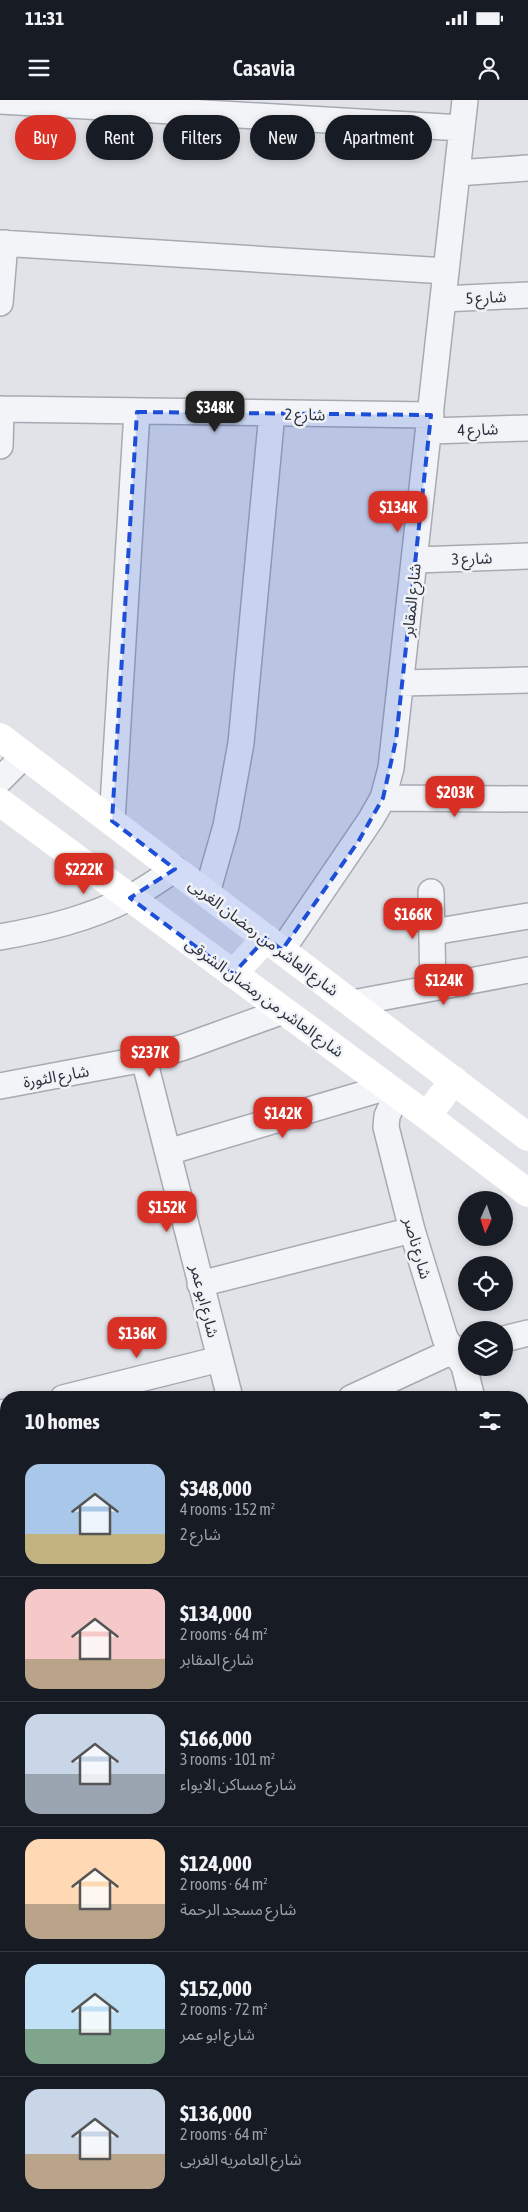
<!DOCTYPE html>
<html lang="en">
<head>
<meta charset="utf-8">
<style>
  body { margin:0; font-family:"Asap Condensed","Noto Sans Arabic",sans-serif; background:#242831; color:#f1f3f6; height:100vh; display:flex; flex-direction:column; font-size:19px; white-space:nowrap }
  * { box-sizing:border-box; margin:0 }
  p { font-size:16px; color:#9ea1a6 }
  .icon { flex:none; width:28px; height:28px; fill:none; stroke:currentColor; stroke-width:2; stroke-linecap:round; stroke-linejoin:round }
  .map { position:relative; flex:1; overflow:hidden }
  .drawer { position:absolute; left:0px; top:1291px; width:529px; height:821px; display:flex; flex-direction:column; background:#171b24; border-radius:20px 20px 0 0; box-shadow:0 2px 8px #0003 }
  .drawer>* { flex:none }
  .top-card { position:absolute; left:15px; top:15px; width:499px; height:45px; display:flex; gap:10px }
  .needle { width:32px; rotate:183deg }
  .buttons { position:absolute; left:458px; top:1091px; display:grid; gap:10px }
  .buttons a { display:grid; place-items:center; width:55px; height:55px; border-radius:50%; background:#171b24; box-shadow:0 2px 8px #0003; font-size:25px }
  .price { position:absolute; translate:-50% -42px; padding:0 11px; border-radius:10px; background:#d93025; color:#fff; font-size:16px; line-height:32px; filter:drop-shadow(0 1px 2px #0008) }
  .price::after { content:''; position:absolute; left:50%; top:30px; width:15px; height:11px; margin-left:-8px; background:inherit; clip-path:polygon(0 0,100% 0,50% 100%) }
  .price.current { background:#222; color:#fff }
  ul { padding:0; list-style:none }
  li { display:flex; align-items:center; gap:15px; height:125px; padding:0 25px }
  li+li { border-top:1px solid #363941 }
  li span { display:grid; place-items:center; flex:none; width:140px; height:100px; border-radius:15px; color:#555 }
  li>.icon { margin-inline-start:auto }
  span .icon { width:60px; height:60px; fill:#fffc; stroke-width:1 }
  li b { font-size:21px }
  h2 { display:flex; justify-content:space-between; align-items:center; height:60px; padding:0 25px; font-size:21px }
  .chip { padding:0 18px; border-radius:22px; background:#171b24; box-shadow:0 2px 8px #0003; font-size:18px; line-height:45px }
  .chip.current { background:#d93025; color:#fff }
  .status { display:flex; justify-content:space-between; align-items:center; height:35px; padding:0 25px; background:#171b24; direction:ltr }
  .status svg { height:14px; fill:currentColor }
  header { display:flex; justify-content:space-between; align-items:center; height:65px; padding:0 25px; background:#171b24; font-size:22px; font-weight:600 }
  .map>svg:first-child { display:block }
  .lines { fill:none; stroke-linecap:round; stroke-linejoin:round }
  .street-casing { stroke:#a7aab2; stroke-width:28 }
  .street { stroke:#f3f4f7; stroke-width:25 }
  .secondary { stroke:#fff; stroke-width:28 }
  .marked { fill:#1d4ed8; fill-opacity:0.2; stroke:#1d4ed8; stroke-width:4; stroke-dasharray:10 6; stroke-linejoin:round }
  .labels { text-anchor:middle; stroke-width:5; stroke-linejoin:round; paint-order:stroke }
  .street-label { font-size:16px; fill:#2b313e; stroke:#f0f2f6 }
</style>
</head>
<body>
<div class="status"><b>11:31</b><svg viewBox="0 0 49 12"><path d="M0 12V9h3v3zM5 12V6h3v6zM10 12V3h3v9zM15 12V0h3v12zM26 1h20v11H26zM47 4h2v5h-2z"/></svg></div>
<header><svg class="icon" aria-label="menu" viewBox="0 0 24 24"><path d="M4 6h16M4 12h16M4 18h16"/></svg>Casavia<svg class="icon" aria-label="person" viewBox="0 0 24 24"><circle cx="12" cy="8" r="4"/><path d="M4 21q1-7 8-7t8 7"/></svg></header>
<div class="map">
<svg width="528" height="2112" viewBox="0 0 528 2112">
  <rect width="100%" height="100%" fill="#e1e3e8"/>
  <g class="lines">
    <defs>
      <path id="street" d="M 0,1 L 462,28
        M 457,73 L 528,68
        M 0,143 L 446,171
        M 443,199 L 528,195
        M 0,203 L 5,143
        M 0,309 L 431,315
        M 429,331 L 528,328
        M 0,346 L 1,309
        M 415,460 L 528,456
        M 402,583 L 528,580
        M 0,680 L 24,656
        M 383,698 L 528,699
        M 112,721 L 137,312
        M 431,792 L 433,888
        M 207,793 L 226,726 L 241,643 L 272,313
        M 433,832 L 528,816
        M 0,837 C 45,829 88,819 129,798 C 145,790 160,779 175,769
        M 282,850 L 371,719 L 383,698 L 391,668 L 465,0
        M 353,903 L 528,870
        M 144,959 L 230,1298
        M 0,986 L 144,959 L 184,947 L 283,911
        M 397,994 L 387,1016 L 386,1027 L 412,1130 L 445,1238 L 464,1266 L 472,1298
        M 168,1052 L 387,987
        M 200,1184 L 412,1130
        M 504,1239 L 528,1233
        M 63,1298 L 220,1259
        M 351,1298 L 444,1255 L 466,1248
        M 0,1313 L 6,1312
        M 522,1355 L 528,1353
        M 0,1465 L 6,1463
        M 525,1466 L 528,1474
        M 522,1528 L 528,1526
        M 5,1559 L 6,1563
        M 522,1640 L 528,1637
        M 0,1647 L 6,1647
        M 0,2000 L 6,2016
        M 41,2106 L 43,2112
        M 170,2106 L 170,2112"/>
    </defs>
    <use href="#street" class="street-casing"/>
    <use href="#street" class="street"/>
    <path class="secondary" d="M 0,637 L 528,1037
      M 0,702 L 427,1016 L 528,1093
      M 233,874 L 266,838
      M 427,1016 L 454,980"/>
  </g>
  <path class="marked" d="M 137,312 L 431,315 L 396,640 L 383,698 L 358,742 L 282,850 L 266,838 L 233,874 L 130,798 L 175,769 L 112,721 Z"/>
  <g class="labels">
    <g class="street-label">
      <text transform="translate(486 197) rotate(-3)" y="6">شارع 5</text>
      <text transform="translate(305 314) rotate(1)" y="6">شارع 2</text>
      <text transform="translate(478 329) rotate(-2)" y="6">شارع 4</text>
      <text transform="translate(472 458) rotate(-2)" y="6">شارع 3</text>
      <text transform="translate(411 500) rotate(-84)" y="6">شارع المقابر</text>
      <text transform="translate(264 837) rotate(37)" y="6">شارع العاشر من رمضان الغربى</text>
      <text transform="translate(265 897) rotate(36)" y="6">شارع العاشر من رمضان الشرقى</text>
      <text transform="translate(56 976) rotate(-10)" y="6">شارع الثورة</text>
      <text transform="translate(418 1148) rotate(74)" y="6">شارع ناصر</text>
      <text transform="translate(205 1201) rotate(76)" y="6">شارع ابو عمر</text>
    </g>
  </g>
</svg>
<div class="buttons">
<a><svg class="needle" viewBox="-14 -14 28 28"><path d="M0-13l5 13h-10z" fill="#e53935"/><path d="M0 13l5-13h-10z" fill="#9ea1a6"/></svg></a>
<a><svg class="icon" aria-label="locate" viewBox="0 0 24 24"><circle cx="12" cy="12" r="6"/><path d="M12 2v4M12 18v4M2 12h4M18 12h4"/></svg></a>
<a><svg class="icon" aria-label="layers" viewBox="0 0 24 24"><path d="M12 4l9 5-9 5-9-5zM3 14l9 5 9-5"/></svg></a>
</div>
<b class="price current" style="left:215px;top:333px">$348K</b>
<b class="price" style="left:398px;top:433px">$134K</b>
<b class="price" style="left:455px;top:718px">$203K</b>
<b class="price" style="left:84px;top:795px">$222K</b>
<b class="price" style="left:413px;top:840px">$166K</b>
<b class="price" style="left:444px;top:906px">$124K</b>
<b class="price" style="left:150px;top:978px">$237K</b>
<b class="price" style="left:283px;top:1039px">$142K</b>
<b class="price" style="left:167px;top:1133px">$152K</b>
<b class="price" style="left:137px;top:1259px">$136K</b>
<div class="top-card">
<a class="chip current">Buy</a>
<a class="chip">Rent</a>
<a class="chip">Filters</a>
<a class="chip">New</a>
<a class="chip">Apartment</a>
</div>
<section class="drawer">
<h2>10 homes<svg class="icon" aria-label="filters" viewBox="0 0 24 24"><path d="M4 7h16M4 17h16"/><circle cx="9" cy="7" r="2"/><circle cx="15" cy="17" r="2"/></svg></h2>
<ul>
<li><span style="background:linear-gradient(#a9c7e8 70%,#c2b280 0)"><svg class="icon" aria-label="home" viewBox="0 0 24 24"><path d="M3 11l9-7 9 7M6 9v11h12V9"/></svg></span><div><b>$348,000</b><p>4 rooms · 152 m²</p><p>شارع 2</p></div></li>
<li><span style="background:linear-gradient(#f6c9c9 70%,#b9a48a 0)"><svg class="icon" aria-label="home" viewBox="0 0 24 24"><path d="M3 11l9-7 9 7M6 9v11h12V9"/></svg></span><div><b>$134,000</b><p>2 rooms · 64 m²</p><p>شارع المقابر</p></div></li>
<li><span style="background:linear-gradient(#c9d6e8 60%,#9aa5b1 0)"><svg class="icon" aria-label="home" viewBox="0 0 24 24"><path d="M3 11l9-7 9 7M6 9v11h12V9"/></svg></span><div><b>$166,000</b><p>3 rooms · 101 m²</p><p>شارع مساكن الايواء</p></div></li>
<li><span style="background:linear-gradient(#ffd9b3 65%,#b9a48a 0)"><svg class="icon" aria-label="home" viewBox="0 0 24 24"><path d="M3 11l9-7 9 7M6 9v11h12V9"/></svg></span><div><b>$124,000</b><p>2 rooms · 64 m²</p><p>شارع مسجد الرحمة</p></div></li>
<li><span style="background:linear-gradient(#bfe0f5 65%,#7fa58c 0)"><svg class="icon" aria-label="home" viewBox="0 0 24 24"><path d="M3 11l9-7 9 7M6 9v11h12V9"/></svg></span><div><b>$152,000</b><p>2 rooms · 72 m²</p><p>شارع ابو عمر</p></div></li>
<li><span style="background:linear-gradient(#c9d6e8 65%,#b9a48a 0)"><svg class="icon" aria-label="home" viewBox="0 0 24 24"><path d="M3 11l9-7 9 7M6 9v11h12V9"/></svg></span><div><b>$136,000</b><p>2 rooms · 64 m²</p><p>شارع العامريه الغربى</p></div></li>
</ul>
</section>
</div>
</body>
</html>
